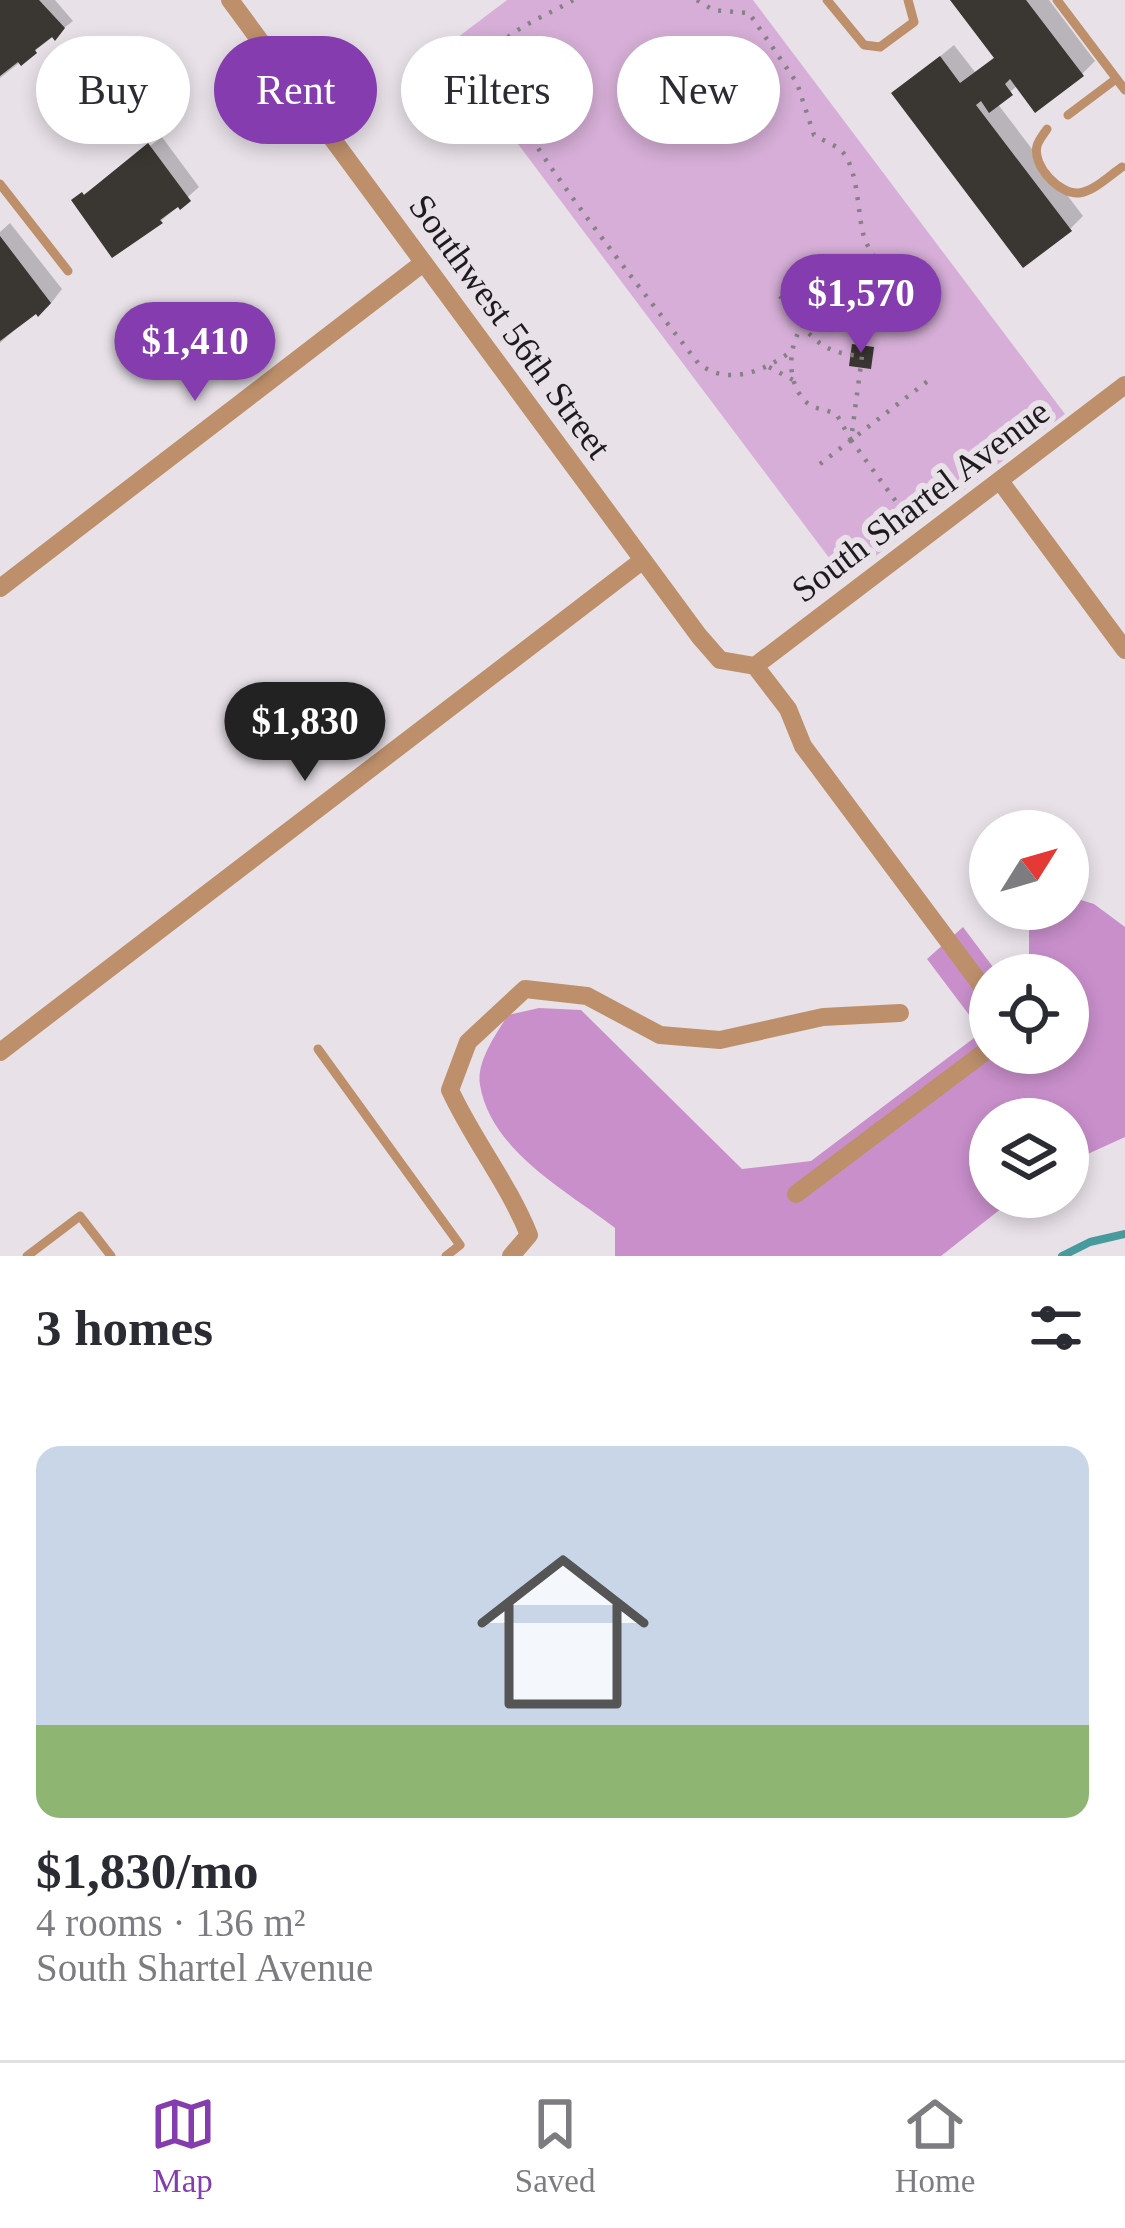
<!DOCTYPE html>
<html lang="en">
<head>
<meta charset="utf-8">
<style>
  body { margin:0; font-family:Georgia,serif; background:#f2f2f3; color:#2b2b33; height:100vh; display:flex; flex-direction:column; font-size:45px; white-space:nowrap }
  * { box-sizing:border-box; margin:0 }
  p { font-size:39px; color:#7c7c81 }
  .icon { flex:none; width:66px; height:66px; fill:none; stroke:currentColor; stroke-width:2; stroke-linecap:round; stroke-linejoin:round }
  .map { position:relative; height:1256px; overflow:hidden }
  .panel { display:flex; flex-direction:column; background:#fff; flex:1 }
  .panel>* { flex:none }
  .hud { position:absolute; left:36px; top:36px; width:1053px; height:108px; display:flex; gap:24px }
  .needle { width:78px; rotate:53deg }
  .controls { position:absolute; left:969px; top:810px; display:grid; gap:24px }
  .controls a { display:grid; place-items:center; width:120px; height:120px; border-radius:50%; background:#fff; box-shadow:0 6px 18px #0003; font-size:60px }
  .price { position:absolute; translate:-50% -102px; padding:0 27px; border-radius:42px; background:#843cae; color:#fff; font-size:39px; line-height:78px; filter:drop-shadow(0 3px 6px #0008) }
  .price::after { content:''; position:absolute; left:50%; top:72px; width:36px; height:27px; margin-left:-18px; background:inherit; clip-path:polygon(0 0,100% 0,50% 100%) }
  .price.on { background:#222; color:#fff }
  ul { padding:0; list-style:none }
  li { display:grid; align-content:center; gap:24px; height:636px; padding:0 36px }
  li span { display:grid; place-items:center; height:372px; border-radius:24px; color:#555 }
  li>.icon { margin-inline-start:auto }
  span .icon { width:216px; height:216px; fill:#fffc; stroke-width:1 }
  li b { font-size:51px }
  h2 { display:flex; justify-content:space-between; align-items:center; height:144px; padding:0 36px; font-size:51px }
  .pill { padding:0 42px; border-radius:54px; background:#fff; box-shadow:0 6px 18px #0003; font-size:42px; line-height:108px }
  .pill.on { background:#843cae; color:#fff }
  .tab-bar { display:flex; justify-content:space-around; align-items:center; height:168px; border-top:3px solid #e1e1e2; background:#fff; font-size:33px; color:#7c7c81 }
  .tab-bar a { display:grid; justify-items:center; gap:6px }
  .tab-bar .on { color:#843cae }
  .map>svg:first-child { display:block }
  .green { fill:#d6aed7 }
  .forest { fill:#c98fcb }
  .shadow { fill:#0003 }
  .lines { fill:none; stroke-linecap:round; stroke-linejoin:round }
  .stream { stroke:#489b9c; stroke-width:8 }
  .building { fill:#3a3631 }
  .path { stroke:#858185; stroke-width:4.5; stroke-dasharray:3 9; stroke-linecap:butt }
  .lane { stroke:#bd906b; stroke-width:9 }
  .street { stroke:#bd906b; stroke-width:18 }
  .labels { text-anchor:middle; stroke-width:12; stroke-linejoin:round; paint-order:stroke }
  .street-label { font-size:36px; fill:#1d1b1d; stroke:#e8e2e8 }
</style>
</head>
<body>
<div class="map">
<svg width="1125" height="1256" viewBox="0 0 1125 1256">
  <rect width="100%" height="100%" fill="#e8e2e8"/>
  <path class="green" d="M 507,0 L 753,0 L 1065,414 L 845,579 L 445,47 Z"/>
  <path class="forest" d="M 1068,896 L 1094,904 L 1125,927 L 1125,1137 L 1068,1163 L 1068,1119 L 990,1119 L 990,1197 L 1016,1197 L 941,1256 L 615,1256 L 615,1228 C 567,1191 491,1151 480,1085 C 476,1062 496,1034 508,1015 L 539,1008 L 581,1010 L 742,1169 L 811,1161 L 982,1032 L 927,959 L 963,927 L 999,975 L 990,975 L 990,1053 L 1068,1053 L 1068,975 L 1011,975 L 1029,963 L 1029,909 L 1068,909 Z"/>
  <path class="shadow" d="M 0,0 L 55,0 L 73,21 L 0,78 Z
    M 954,0 L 1049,0 L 1095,61 L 1082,74 L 1018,85 L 997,103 L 1083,216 L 1070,229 L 895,93 L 954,45 L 975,72 L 996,56 Z
    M 162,137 L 199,187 L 161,221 L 112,254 L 75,201 Z
    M 10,223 L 62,289 L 48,307 L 39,313 L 36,310 L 0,343 L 0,232 Z"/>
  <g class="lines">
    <path class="stream" d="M 1062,1256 L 1090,1242 L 1125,1234"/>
  </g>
  <path class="building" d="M 0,0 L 39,0 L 65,28 L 55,41 L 52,37 L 35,50 L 37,53 L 21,66 L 18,62 L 0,76 Z
    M 950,0 L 1026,0 L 1084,76 L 1035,113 L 1010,79 L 1005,84 L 1013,95 L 989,113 L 981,101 L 976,105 L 1072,231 L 1023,268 L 891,93 L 940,56 L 960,83 L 994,58 Z
    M 148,143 L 191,201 L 180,210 L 178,207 L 160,220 L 163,223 L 112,258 L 71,200 L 82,192 L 84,195 Z
    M 0,236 L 51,303 L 38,317 L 36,314 L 0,341 Z
    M 852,344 L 874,347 L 871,369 L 849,366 Z"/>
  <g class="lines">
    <path class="path" d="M 573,0 C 551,14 498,33 493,57 C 484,95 665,319 698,363 C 728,387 764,371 792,351
      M 697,0 L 713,10 L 749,13 L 797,83 L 814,135 C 825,142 838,145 845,155 C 859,177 857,212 864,237 C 868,251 883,263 880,279 C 879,284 873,292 870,295 C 859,307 842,302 827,307 C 791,318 780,373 804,400 C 814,411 826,408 837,415 L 851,440 L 862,356 C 815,353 807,331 780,296
      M 769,367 L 795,381
      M 851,440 L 911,522
      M 820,464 L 929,380"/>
    <path class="lane" d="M 827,0 L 864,45 L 880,47 L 914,22 L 908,0
      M 1057,0 L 1125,90
      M 1068,115 L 1116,79
      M 1047,129 C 1044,134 1039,139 1037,146 C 1032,166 1060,195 1079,193 C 1094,191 1109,176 1122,167
      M 0,184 L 68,271
      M 318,1049 L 460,1245 L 446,1256
      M 27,1256 L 80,1216 L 111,1256"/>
    <path class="street" d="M 230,0 L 699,636 L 720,660 L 755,666
      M 1000,481 L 1125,650
      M 0,588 L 423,263
      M 755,666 L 1125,385
      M 755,666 L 788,709 L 803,746 L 990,997
      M 0,1052 L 643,560
      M 796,1194 L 990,1048
      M 511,1256 L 529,1235 C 508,1183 473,1140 450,1090 L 468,1042 L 525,989 L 587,996 L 660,1035 L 720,1040 L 823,1017 L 900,1013"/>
  </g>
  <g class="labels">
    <g class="street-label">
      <text transform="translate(511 326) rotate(54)" y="13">Southwest 56th Street</text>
      <text transform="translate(920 500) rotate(-37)" y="13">South Shartel Avenue</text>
    </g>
  </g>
</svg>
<div class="controls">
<a><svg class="needle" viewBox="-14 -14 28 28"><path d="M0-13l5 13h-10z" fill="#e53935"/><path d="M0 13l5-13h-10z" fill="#7c7c81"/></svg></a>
<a><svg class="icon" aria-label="locate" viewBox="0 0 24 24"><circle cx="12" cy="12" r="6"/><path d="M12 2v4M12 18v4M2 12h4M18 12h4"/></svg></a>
<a><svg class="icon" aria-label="layers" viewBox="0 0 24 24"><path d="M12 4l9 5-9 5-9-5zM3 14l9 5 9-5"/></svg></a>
</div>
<b class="price" style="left:861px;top:356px">$1,570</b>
<b class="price" style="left:195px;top:404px">$1,410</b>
<b class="price on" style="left:305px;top:784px">$1,830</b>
<div class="hud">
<a class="pill">Buy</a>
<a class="pill on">Rent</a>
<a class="pill">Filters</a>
<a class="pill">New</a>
</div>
</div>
<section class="panel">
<h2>3 homes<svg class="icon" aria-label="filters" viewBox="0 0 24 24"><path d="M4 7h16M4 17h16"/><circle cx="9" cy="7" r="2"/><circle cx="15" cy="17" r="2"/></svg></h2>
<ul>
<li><span style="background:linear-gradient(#c9d6e8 75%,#8fb573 0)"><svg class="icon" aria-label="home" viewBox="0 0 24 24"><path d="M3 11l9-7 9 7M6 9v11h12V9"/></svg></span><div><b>$1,830/mo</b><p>4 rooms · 136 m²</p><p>South Shartel Avenue</p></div></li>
</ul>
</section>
<nav class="tab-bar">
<a class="on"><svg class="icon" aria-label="map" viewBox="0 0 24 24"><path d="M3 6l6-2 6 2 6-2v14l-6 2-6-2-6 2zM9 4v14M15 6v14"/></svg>Map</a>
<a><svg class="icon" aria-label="saved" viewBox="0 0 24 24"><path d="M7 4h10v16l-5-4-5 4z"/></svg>Saved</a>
<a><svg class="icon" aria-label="home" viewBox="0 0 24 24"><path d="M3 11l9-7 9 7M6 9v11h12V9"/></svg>Home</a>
</nav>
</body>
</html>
